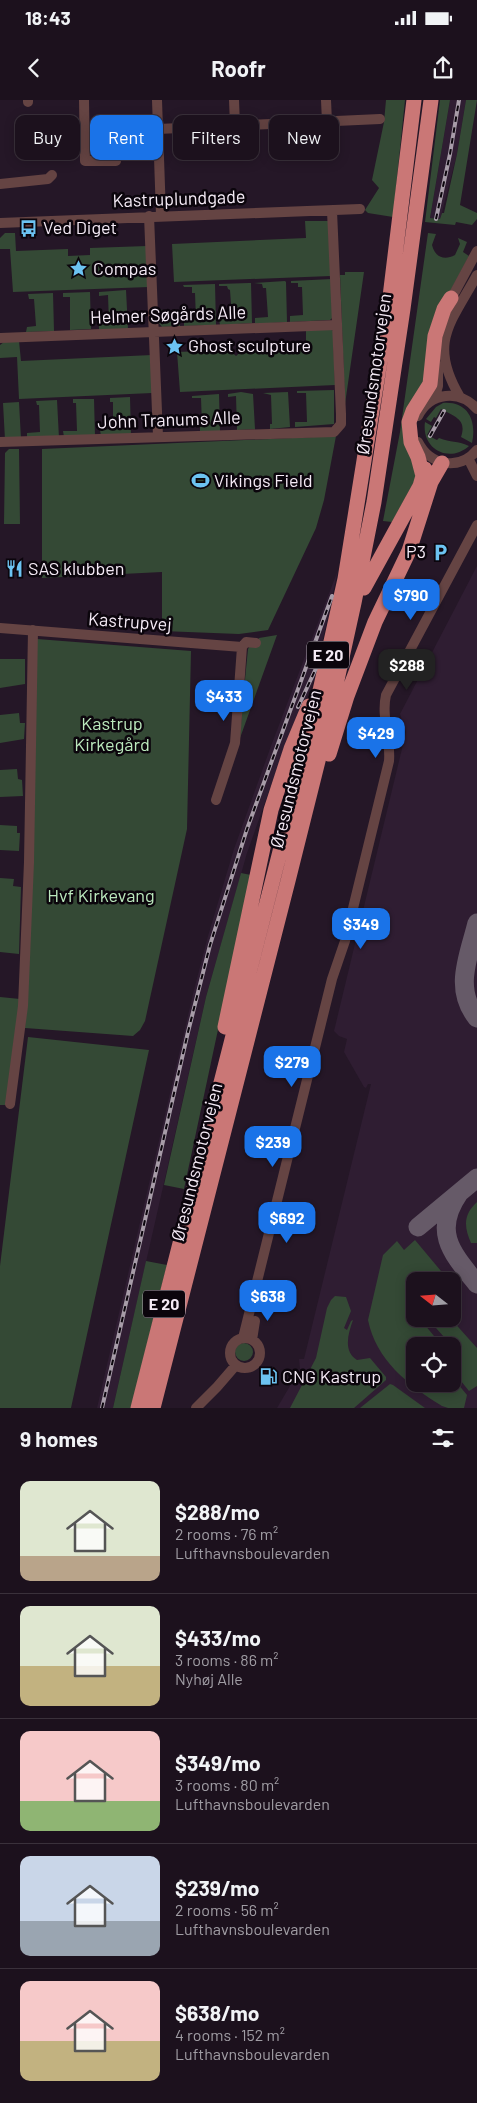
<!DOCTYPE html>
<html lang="en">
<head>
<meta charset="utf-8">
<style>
  body { margin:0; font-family:Barlow,sans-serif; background:#251a26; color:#f1f3f6; height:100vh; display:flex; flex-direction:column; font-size:19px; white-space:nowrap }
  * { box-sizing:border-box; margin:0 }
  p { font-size:16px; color:#a09da4 }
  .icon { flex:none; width:28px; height:28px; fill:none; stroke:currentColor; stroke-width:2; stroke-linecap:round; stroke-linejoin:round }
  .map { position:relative; height:1308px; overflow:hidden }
  .side { display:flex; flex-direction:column; background:#1c111d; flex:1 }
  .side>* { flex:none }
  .hud { position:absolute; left:15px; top:15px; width:448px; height:45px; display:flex; gap:10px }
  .needle { width:32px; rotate:287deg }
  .controls { position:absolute; left:406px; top:1172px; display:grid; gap:10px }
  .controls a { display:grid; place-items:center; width:55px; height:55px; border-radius:10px; background:#1c111d; box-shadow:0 2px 12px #0003,0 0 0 1px #3a313b; font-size:25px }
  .price { position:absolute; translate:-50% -42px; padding:0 11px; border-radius:10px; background:#1a73e8; color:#fff; font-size:16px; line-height:32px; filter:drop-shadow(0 1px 2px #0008) }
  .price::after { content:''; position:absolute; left:50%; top:30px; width:15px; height:11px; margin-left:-8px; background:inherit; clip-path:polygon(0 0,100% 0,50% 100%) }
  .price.on { background:#222; color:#fff }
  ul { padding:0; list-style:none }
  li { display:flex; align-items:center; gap:15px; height:125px; padding:0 20px }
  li+li { border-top:1px solid #3a313b }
  li span { display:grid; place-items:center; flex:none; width:140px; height:100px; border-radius:10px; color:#555 }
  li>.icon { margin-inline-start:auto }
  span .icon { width:60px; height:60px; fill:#fffc; stroke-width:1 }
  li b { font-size:21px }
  h2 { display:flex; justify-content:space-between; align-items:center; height:60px; padding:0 20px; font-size:21px }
  .pill { padding:0 18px; border-radius:10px; background:#1c111d; box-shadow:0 2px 12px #0003,0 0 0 1px #3a313b; font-size:18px; line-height:45px }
  .pill.on { background:#1a73e8; color:#fff }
  .status { display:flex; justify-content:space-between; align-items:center; height:35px; padding:0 25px; background:#1c111d; direction:ltr }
  .status svg { height:14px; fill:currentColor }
  header { display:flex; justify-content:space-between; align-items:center; height:65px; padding:0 20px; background:#1c111d; font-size:22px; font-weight:700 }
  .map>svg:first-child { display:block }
  .built { fill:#2f1d32; fill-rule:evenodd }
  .green { fill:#344935 }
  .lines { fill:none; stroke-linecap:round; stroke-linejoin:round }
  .taxiway { stroke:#665a68; stroke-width:19 }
  .minor { stroke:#654443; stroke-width:10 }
  .highway { stroke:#ca7776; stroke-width:15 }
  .rail-casing { stroke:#a79ca8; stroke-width:4 }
  .rail { stroke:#0b050c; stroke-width:2; stroke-dasharray:5.5; stroke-linecap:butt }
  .labels { text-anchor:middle; stroke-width:5; stroke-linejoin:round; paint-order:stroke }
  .shield { fill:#0b050c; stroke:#afa6b0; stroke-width:1 }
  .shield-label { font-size:16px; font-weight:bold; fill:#f5ebf6 }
  .street-label { font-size:18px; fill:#f5ebf6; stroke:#0b050c }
  .poi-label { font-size:18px; fill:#f5ebf6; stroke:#0b050c; text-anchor:start }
  .park-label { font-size:18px; fill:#bbe8bd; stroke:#0b050c }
</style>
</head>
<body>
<div class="status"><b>18:43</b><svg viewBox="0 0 49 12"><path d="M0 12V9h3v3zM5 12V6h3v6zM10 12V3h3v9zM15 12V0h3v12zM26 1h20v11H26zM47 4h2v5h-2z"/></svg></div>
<header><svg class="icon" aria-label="back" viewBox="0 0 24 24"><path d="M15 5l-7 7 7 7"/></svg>Roofr<svg class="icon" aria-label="share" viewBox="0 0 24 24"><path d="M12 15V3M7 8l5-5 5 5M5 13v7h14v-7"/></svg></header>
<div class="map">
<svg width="477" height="1308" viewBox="0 0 477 1308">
  <rect width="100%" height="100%" fill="#251727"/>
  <path class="built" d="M 450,0 L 466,0 L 457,54 L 440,120 L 430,118 Z
    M 477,466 L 477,1308 L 277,1308 L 300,1269 L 299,1259 L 304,1259 L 371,984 L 368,984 L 366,988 L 364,987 L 344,952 L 347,939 L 339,936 L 334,931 L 406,632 L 400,614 ZM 415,1181 L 452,1181 L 452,1219 L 415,1219 ZM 415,1246 L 452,1246 L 452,1284 L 415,1284 Z
    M 338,470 L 314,580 L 284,649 L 247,753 L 206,897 L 113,1308 L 97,1308 L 193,894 L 208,836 L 234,749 L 271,646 Z"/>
  <path class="green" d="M 386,0 L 405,0 L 393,117 L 368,113 L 365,110 L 379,88 L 372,80 L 384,22 Z
    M 440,0 L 450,0 L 430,118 L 440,119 L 442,113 L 444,113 L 457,54 L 466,0 L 477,0 L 460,105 L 477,113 L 477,119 L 472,125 L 456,122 L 455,125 L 425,122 Z
    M 305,121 L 328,121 L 331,176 L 174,182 L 172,144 L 306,138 Z
    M 5,133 L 15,133 L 16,151 L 68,149 L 68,156 L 90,155 L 90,148 L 147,146 L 149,187 L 13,192 L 10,149 L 0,149 L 0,138 Z
    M 428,133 L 436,134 L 432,145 C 435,157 444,161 455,155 L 460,144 L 458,138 L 467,142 L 463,152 L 469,156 L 444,203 L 428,271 L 417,297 L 415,380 L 392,422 L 383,421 L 400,332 Z
    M 345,172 L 364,172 L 345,304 L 340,175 L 345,175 Z
    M 332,179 L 333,217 L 330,220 L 290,222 L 290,216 L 303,215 L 302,187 L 298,187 L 298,183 L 291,183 L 291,181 Z
    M 285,181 L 286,182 L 287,222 L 255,224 L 255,218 L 268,217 L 266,188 L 263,188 L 262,184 L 254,183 Z
    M 249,183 L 251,183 L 252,223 L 220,225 L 219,219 L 232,218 L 230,190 L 228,189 L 227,186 L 219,186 L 219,184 Z
    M 215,184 L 216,225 L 184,226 L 184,221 L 196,220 L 195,193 L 192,193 L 192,187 L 184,187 L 183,185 Z
    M 126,190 L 128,229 L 99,230 L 99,224 L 109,223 L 108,195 L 99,196 L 99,192 Z
    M 90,192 L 91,229 L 70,230 L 70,197 L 63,197 L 63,193 Z
    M 53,193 L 54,231 L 26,232 L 27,227 L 36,226 L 34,199 L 29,199 L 28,194 Z
    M 157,209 L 163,210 L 165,219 L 180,218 L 180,226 L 162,227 L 158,222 Z
    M 330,229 L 333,231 L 335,285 L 180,292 L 177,252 L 229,250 L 236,256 L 242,251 L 250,249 L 306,247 L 306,230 Z
    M 19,241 L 21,261 L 152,255 L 152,293 L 19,299 L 17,257 L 0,258 L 0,245 L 4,242 Z
    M 334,290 L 334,324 L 295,327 L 295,322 L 307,322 L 306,293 L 297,293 L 297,291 Z
    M 241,292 L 253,294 L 255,329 L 237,330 L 236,296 L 228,297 L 228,294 Z
    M 288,292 L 290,327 L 270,329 L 270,324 L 272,324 L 271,295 L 263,293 Z
    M 219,294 L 220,331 L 200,332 L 200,327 L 202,326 L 201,298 L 192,298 L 192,296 Z
    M 130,297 L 131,335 L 101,336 L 100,330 L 113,329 L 113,302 L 110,302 L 110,298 Z
    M 73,299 L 94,299 L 95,336 L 64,337 L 63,331 L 77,331 L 76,303 L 73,303 Z
    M 57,300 L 59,338 L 27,340 L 27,333 L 40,332 L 39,305 L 37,305 L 36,301 Z
    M 19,302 L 21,339 L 5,340 L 3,303 Z
    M 443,303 C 468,301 477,321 472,343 L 461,337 C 467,319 455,317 441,309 L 436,318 L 434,317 L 431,322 L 426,319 L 436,307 Z
    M 425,322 L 432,326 L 427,335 L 437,340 L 439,338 C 451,343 457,340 469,346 C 449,364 421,349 425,322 Z
    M 336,336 L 324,400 L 316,428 L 268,530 L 239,534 L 162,531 L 162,472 L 42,478 L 42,349 Z
    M 9,349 L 19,349 L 20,424 L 4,424 L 5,353 Z
    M 277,535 L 240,638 L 242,612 L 249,609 L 249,604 L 243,600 L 248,549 L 250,546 L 258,546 L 259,538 Z
    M 37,539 L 191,551 L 187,729 L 145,921 L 140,930 L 133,936 L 25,928 Z
    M 0,559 L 25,559 L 25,584 L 0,588 Z
    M 19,613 L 20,623 L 25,623 L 24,639 L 0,643 L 0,615 Z
    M 17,669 L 18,679 L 22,680 L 23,696 L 0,697 L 0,670 Z
    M 0,725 L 17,726 L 17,733 L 20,733 L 19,751 L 0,750 Z
    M 241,773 L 251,775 L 184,1089 L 164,1085 L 206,897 Z
    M 0,778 L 14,779 L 13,786 L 21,787 L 19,854 L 0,852 Z
    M 0,897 L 20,899 L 6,1005 L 0,1005 Z
    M 28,937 L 149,950 L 71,1308 L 0,1308 L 0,1166 Z
    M 477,1102 L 477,1143 L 471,1143 C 464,1127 463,1115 477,1102 Z
    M 415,1140 L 446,1177 L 447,1181 L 415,1181 L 415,1208 L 412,1210 L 415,1213 L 415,1219 L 420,1219 L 434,1236 L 422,1246 L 415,1246 L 415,1284 L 452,1284 L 453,1278 L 467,1295 L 464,1308 L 448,1308 L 442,1306 C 408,1285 376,1260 368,1220 L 383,1155 L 397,1141 L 404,1150 Z
    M 146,1161 L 167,1165 L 131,1308 L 113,1308 Z
    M 335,1196 L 346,1197 L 351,1211 L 344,1228 L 347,1230 L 351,1221 L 353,1220 C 348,1234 343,1251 357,1260 L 370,1258 L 386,1277 L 386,1280 L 354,1308 L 290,1308 L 316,1258 L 327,1208 L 331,1200 Z
    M 428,1219 L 451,1219 L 477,1248 L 477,1286 L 469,1291 L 453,1271 L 453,1253 L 455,1251 L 452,1246 Z
    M235 1252a9 9 0 1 1 18 0a9 9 0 1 1-18 0Z
    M 390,1284 L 393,1285 L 425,1308 L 360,1308 Z"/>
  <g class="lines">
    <path class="taxiway" d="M 477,823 C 469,856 453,888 477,918
      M 459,1093 C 432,1132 452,1153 477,1184
      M 418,1127 L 477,1078"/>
    <path class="minor" d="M 28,0 L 28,2
      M 84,0 L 85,61 L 116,61
      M 157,0 L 161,115
      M 234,0 L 235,25
      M 326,0 L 327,22
      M 158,29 L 380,19
      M 0,84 L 48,79 L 52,75
      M 149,116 L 158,336
      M 0,123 L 360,109
      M 449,203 L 477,151
      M 0,238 L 336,225
      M 460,297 C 428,243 450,224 477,175
      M 434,299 L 438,286 L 438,266
      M 418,316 C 430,292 460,289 477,309
      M 0,342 L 334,332 L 341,324 L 341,314 L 332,111
      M 418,342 C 430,366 460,371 477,350
      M 468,358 L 477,376
      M 0,528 L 242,547 L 246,542 L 256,543
      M 216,700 L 235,643 L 242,547
      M 10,1004 L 23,906 L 29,762 L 33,530
      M 243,1238 L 332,879 L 345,841 L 389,661 C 391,639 381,617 386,595 L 477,425
      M230 1253a15 15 0 1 1 30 0a15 15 0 1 1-30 0Z
      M 252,1240 L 255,1221
      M 196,1308 L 217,1287 L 236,1265"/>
    <path class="highway" d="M 423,376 L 418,357 L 411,342 L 409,322 L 413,311 L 430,284 L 435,236 L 444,209 L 451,198
      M 364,488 L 420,386 L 425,369
      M 329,654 L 347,596 L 375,522 L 409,451 L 431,382 L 442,363
      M 225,927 L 271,710 L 291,649 L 309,606
      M 138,1308 L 313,622 L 345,479 L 389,205 L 414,0
      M 153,1308 L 288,781 L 328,621 L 354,503 L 374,402 L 403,209 L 431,0"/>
    <defs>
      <path id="rail" d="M 436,119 L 450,54 L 459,0
        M 430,336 L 444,311
        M 298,607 L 318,564
        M 102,1308 L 188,932 L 210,845 L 247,729 L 332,496"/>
    </defs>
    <use href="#rail" class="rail-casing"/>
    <use href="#rail" class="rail"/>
  </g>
  <defs>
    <symbol id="bus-bare" viewBox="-9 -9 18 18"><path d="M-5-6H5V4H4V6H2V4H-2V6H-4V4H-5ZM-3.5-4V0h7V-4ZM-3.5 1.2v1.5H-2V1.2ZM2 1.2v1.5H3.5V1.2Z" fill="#6cc3f2" stroke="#0b050c" stroke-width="2.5" paint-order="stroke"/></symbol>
    <symbol id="sight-bare" viewBox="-9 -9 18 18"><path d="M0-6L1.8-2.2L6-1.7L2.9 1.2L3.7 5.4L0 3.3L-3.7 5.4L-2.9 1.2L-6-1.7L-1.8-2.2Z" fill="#6cc3f2" stroke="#0b050c" stroke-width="2.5" paint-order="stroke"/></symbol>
    <symbol id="stadium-bare" viewBox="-9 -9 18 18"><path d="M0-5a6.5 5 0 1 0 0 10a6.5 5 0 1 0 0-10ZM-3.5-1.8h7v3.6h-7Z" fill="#6cc3f2" stroke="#0b050c" stroke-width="2.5" paint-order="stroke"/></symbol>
    <symbol id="parking-bare" viewBox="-9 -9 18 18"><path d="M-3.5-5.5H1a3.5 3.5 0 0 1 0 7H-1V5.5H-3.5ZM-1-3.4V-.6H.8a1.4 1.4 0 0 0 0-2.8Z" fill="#6cc3f2" stroke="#0b050c" stroke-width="2.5" paint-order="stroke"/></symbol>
    <symbol id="restaurant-bare" viewBox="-9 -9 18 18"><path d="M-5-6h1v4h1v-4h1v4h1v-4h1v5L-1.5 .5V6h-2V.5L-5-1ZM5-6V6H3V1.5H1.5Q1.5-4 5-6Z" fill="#6cc3f2" stroke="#0b050c" stroke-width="2.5" paint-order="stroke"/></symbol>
    <symbol id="fuel-bare" viewBox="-9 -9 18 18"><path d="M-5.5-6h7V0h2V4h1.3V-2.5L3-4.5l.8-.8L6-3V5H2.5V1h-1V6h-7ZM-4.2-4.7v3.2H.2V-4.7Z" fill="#6cc3f2" stroke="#0b050c" stroke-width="2.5" paint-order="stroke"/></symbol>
  </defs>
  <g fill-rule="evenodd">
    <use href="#bus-bare" x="16" y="116" width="25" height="25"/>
    <use href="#sight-bare" x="66" y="156" width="25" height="25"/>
    <use href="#sight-bare" x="162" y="234" width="25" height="25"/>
    <use href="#stadium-bare" x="188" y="368" width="25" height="25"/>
    <use href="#parking-bare" x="428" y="440" width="25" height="25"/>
    <use href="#restaurant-bare" x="2" y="456" width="25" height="25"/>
    <use href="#fuel-bare" x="256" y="1264" width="25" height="25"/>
  </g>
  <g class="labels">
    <g class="shield">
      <rect x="307" y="541.5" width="42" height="27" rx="4"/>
      <rect x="143" y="1190.5" width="42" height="27" rx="4"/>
    </g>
    <g class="shield-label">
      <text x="328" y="561">E 20</text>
      <text x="164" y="1210">E 20</text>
    </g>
    <g class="street-label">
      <text transform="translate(179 99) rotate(-2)" y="6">Kastruplundgade</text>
      <text transform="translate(168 215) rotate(-2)" y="6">Helmer Søgårds Alle</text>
      <text transform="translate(374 274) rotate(-82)" y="6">Øresundsmotorvejen</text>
      <text transform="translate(169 320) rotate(-2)" y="6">John Tranums Alle</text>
      <text transform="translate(130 522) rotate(4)" y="6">Kastrupvej</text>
      <text transform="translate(296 669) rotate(-76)" y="6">Øresundsmotorvejen</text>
      <text transform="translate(197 1062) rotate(-76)" y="6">Øresundsmotorvejen</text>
    </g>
    <g class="poi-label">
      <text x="43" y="134">Ved Diget</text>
      <text x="93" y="175">Compas</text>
      <text x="188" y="252">Ghost sculpture</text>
      <text x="214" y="387">Vikings Field</text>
      <text x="426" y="458" text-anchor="end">P3</text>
      <text x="28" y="475">SAS klubben</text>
      <text x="282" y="1283">CNG Kastrup</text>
    </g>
    <g class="park-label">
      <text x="112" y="630">Kastrup<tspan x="112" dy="21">Kirkegård</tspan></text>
      <text x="101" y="802">Hvf Kirkevang</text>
    </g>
  </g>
</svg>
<div class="controls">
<a><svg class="needle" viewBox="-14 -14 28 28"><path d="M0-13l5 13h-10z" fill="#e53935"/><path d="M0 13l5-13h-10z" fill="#a09da4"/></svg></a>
<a><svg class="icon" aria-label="locate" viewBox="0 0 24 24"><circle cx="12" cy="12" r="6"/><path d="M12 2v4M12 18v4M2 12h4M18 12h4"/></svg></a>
</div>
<b class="price" style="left:411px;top:521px">$790</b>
<b class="price on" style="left:407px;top:591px">$288</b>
<b class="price" style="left:224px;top:622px">$433</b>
<b class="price" style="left:376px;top:659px">$429</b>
<b class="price" style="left:361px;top:850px">$349</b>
<b class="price" style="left:292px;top:988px">$279</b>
<b class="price" style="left:273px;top:1068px">$239</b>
<b class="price" style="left:287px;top:1144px">$692</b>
<b class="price" style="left:268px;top:1222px">$638</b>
<div class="hud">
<a class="pill">Buy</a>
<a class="pill on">Rent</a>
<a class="pill">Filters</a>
<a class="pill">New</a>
</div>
</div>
<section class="side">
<h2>9 homes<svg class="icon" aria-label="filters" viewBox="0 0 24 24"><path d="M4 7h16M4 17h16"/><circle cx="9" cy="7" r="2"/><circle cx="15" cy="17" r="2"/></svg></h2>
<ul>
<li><span style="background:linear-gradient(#dfe7d0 75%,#b9a48a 0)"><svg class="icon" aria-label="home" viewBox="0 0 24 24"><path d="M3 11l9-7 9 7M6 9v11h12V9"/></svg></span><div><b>$288/mo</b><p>2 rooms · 76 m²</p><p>Lufthavnsboulevarden</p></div></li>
<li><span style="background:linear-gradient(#dfe7d0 60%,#c2b280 0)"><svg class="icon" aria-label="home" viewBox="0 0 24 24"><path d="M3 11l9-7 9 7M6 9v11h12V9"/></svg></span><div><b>$433/mo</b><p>3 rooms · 86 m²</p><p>Nyhøj Alle</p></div></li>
<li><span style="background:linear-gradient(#f6c9c9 70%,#8fb573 0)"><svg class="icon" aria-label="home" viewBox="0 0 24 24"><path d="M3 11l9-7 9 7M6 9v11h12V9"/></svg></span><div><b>$349/mo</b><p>3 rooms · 80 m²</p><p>Lufthavnsboulevarden</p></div></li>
<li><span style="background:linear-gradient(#c9d6e8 65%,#9aa5b1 0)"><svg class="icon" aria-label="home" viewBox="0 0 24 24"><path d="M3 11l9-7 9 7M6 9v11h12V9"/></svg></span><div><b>$239/mo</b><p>2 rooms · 56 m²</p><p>Lufthavnsboulevarden</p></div></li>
<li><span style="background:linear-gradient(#f6c9c9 60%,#c2b280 0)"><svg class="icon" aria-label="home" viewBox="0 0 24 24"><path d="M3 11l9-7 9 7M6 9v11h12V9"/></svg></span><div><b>$638/mo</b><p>4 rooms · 152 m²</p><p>Lufthavnsboulevarden</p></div></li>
</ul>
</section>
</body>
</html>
